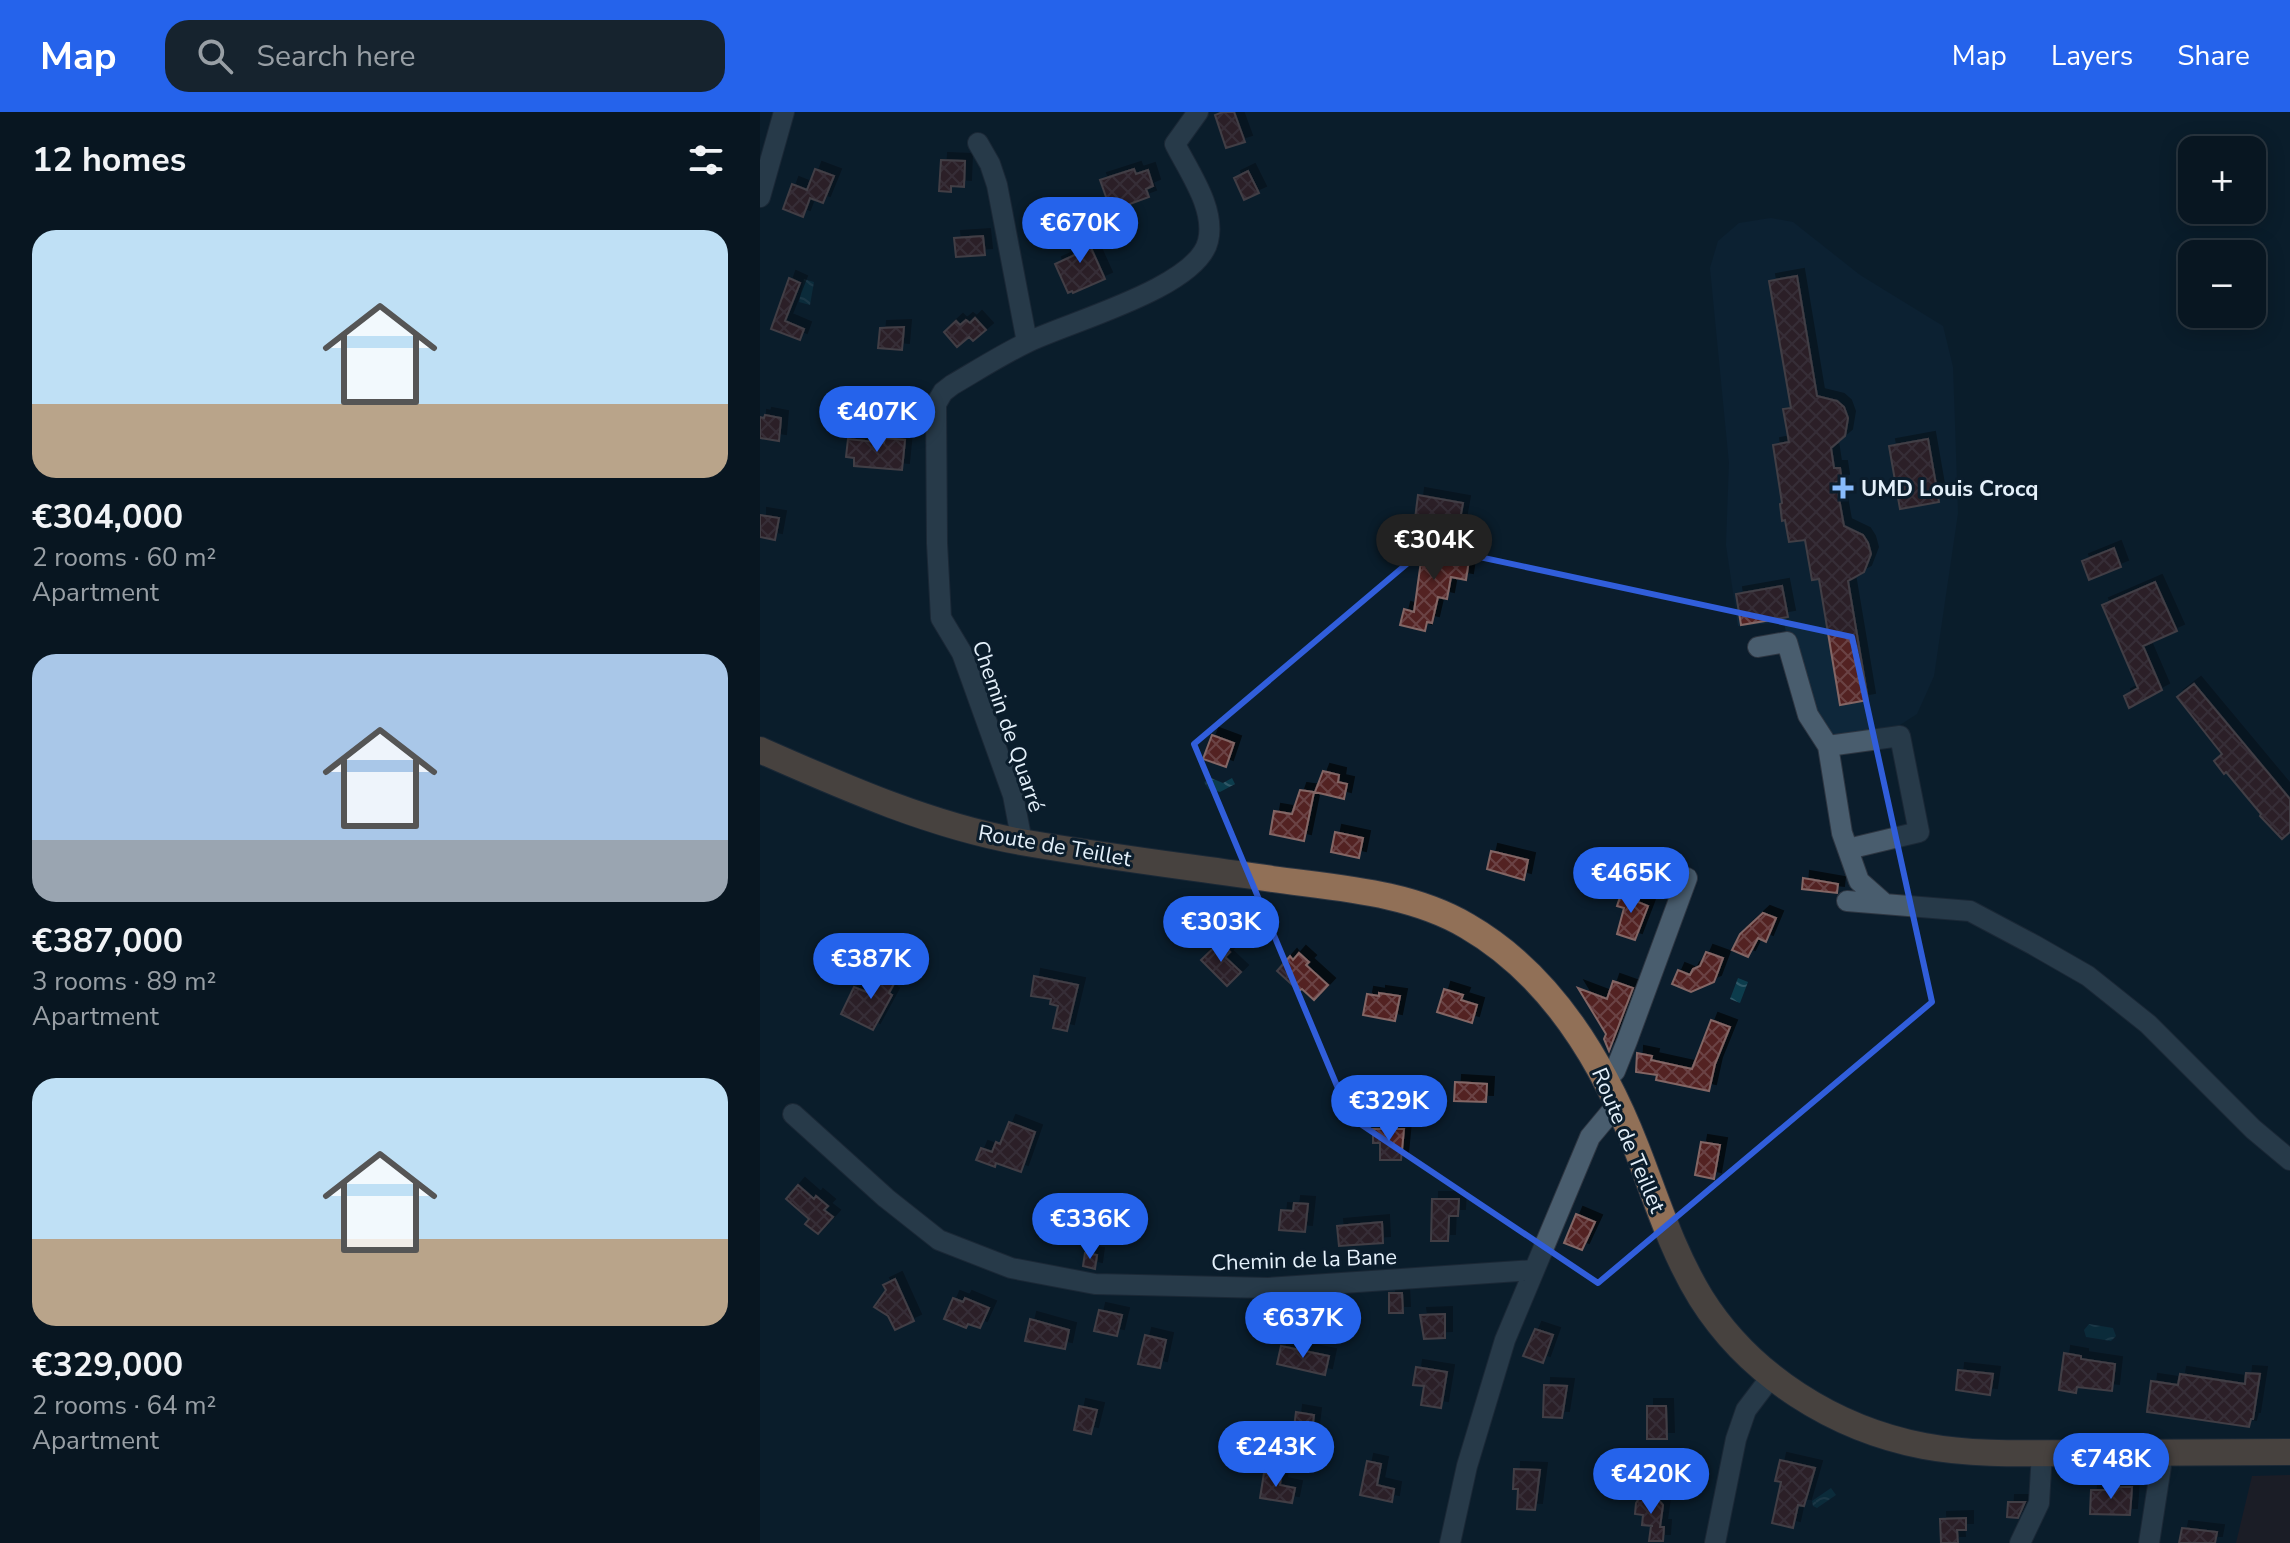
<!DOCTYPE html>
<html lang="en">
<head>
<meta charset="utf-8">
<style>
  body { margin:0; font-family:"Nunito Sans",sans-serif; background:#16232e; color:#f1f3f6; height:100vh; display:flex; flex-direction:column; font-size:30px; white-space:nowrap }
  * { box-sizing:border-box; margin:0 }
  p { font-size:26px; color:#989fa5 }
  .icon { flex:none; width:44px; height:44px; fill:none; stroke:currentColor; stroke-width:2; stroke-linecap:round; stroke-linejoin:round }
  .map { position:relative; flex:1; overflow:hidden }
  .panel { display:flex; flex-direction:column; background:#081621; width:760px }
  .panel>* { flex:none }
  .fabs { position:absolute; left:1418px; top:24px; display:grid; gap:16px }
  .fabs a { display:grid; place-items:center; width:88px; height:88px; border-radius:16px; background:#081621; box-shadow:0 4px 20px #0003,0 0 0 2px #29353f; font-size:40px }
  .price { position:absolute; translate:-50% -68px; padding:0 18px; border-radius:28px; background:#2563eb; color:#fff; font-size:26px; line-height:52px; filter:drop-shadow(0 2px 4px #0008) }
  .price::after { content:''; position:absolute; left:50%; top:48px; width:24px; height:18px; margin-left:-12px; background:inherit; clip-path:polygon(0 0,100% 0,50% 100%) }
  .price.selected { background:#222; color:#fff }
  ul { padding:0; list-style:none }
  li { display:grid; align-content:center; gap:16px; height:424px; padding:0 32px }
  li span { display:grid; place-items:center; height:248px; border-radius:24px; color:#555 }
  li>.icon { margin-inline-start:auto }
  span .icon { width:144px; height:144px; fill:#fffc; stroke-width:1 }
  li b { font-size:34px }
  h2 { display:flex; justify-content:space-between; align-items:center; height:96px; padding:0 32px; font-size:34px }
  header { display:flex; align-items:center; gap:48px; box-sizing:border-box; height:112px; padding:0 40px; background:#2563eb; color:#fff }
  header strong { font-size:38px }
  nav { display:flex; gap:44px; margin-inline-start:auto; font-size:28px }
  .search { width:560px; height:72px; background:#16232e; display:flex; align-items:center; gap:20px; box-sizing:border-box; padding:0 28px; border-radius:24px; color:#989fa5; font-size:30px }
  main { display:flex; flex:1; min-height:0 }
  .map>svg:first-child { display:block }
  .industrial { fill:#2f1d21 }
  .built { fill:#0e273a }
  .water { fill:url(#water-waves) }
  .building { fill:url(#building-cross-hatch); stroke:#836665; stroke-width:2; filter:url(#shadow) }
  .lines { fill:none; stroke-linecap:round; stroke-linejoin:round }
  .minor-casing { stroke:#2e3642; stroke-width:22 }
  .major-casing { stroke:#2e3642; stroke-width:28 }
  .minor { stroke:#495d6e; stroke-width:20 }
  .major { stroke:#917057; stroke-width:26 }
  .marked { fill:none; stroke:#315edb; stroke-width:6; stroke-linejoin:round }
  .poi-dot { fill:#88bbfc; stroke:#0b1d2c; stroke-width:3 }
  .labels { text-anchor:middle; stroke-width:6; stroke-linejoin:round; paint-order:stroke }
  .poi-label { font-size:22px; font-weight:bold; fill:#e4f0fa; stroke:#0b1d2c; text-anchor:start }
  .street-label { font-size:22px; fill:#e4f0fa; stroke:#0b1d2c }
</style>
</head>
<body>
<header>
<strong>Map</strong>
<div class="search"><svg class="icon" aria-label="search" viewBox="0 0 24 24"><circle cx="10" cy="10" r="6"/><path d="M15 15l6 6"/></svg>Search here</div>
<nav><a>Map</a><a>Layers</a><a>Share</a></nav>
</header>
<main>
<section class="panel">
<h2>12 homes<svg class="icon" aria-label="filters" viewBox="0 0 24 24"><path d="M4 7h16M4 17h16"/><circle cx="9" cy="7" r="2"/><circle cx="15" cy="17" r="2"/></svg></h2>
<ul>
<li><span style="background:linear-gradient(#bfe0f5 70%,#b9a48a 0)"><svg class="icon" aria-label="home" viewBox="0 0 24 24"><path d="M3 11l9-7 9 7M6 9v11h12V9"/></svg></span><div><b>€304,000</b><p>2 rooms · 60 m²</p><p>Apartment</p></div></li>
<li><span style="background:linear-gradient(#a9c7e8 75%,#9aa5b1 0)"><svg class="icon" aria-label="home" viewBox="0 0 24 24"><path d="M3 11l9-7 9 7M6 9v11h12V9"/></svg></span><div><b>€387,000</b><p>3 rooms · 89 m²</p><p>Apartment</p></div></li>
<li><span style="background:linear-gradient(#bfe0f5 65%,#b9a48a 0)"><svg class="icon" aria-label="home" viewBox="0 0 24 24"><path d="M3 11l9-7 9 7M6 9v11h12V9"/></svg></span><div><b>€329,000</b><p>2 rooms · 64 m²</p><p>Apartment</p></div></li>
</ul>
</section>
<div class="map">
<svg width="1530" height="1431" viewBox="0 0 1530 1431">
  <defs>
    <pattern id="water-waves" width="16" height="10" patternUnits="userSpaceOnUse" patternTransform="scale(2)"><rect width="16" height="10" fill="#0c3c4c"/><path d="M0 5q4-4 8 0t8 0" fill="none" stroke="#2f5867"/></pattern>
    <pattern id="building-cross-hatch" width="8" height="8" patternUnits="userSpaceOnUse" patternTransform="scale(2)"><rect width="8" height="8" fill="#522323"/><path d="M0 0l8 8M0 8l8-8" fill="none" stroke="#6b4344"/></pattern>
    <filter id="shadow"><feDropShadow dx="7" dy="-7" stdDeviation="0" flood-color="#0009"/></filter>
  </defs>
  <rect width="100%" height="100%" fill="#0b1d2c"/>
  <path class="industrial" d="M 1530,1363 L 1530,1431 L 1476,1431 L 1492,1364 Z"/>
  <path class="built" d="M 1011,106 L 1033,110 L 1100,163 L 1183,214 L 1193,255 L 1198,401 L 1174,564 L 1157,602 L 1126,622 L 1066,629 L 1038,586 L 1024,510 L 978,514 L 966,433 L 969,351 L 950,156 L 958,129 L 979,111 Z"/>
  <path class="water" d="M 44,167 L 54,170 L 50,193 L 39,190 Z
    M 451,666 L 463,671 L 472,666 L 475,672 L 460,680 L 448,677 L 444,670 Z
    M 978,866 L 988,870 L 980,891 L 970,887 Z
    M 1329,1212 L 1353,1216 L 1356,1224 L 1351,1229 L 1326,1225 L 1324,1218 Z
    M 862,1359 L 870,1368 L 853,1382 L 846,1373 Z
    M 1071,1376 L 1076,1383 L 1057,1396 L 1053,1394 L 1052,1389 Z"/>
  <path class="building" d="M 463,0 L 474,0 L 485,30 L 466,36 L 455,3 Z
    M 181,48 L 205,49 L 204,75 L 191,74 L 191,80 L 179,79 Z
    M 55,57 L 74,64 L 63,91 L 50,86 L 43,105 L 23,97 L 32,72 L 47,78 Z
    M 374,57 L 376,62 L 388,58 L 393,74 L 386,77 L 389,85 L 351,99 L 340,68 Z
    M 488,59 L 499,81 L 484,88 L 474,66 Z
    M 317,105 L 345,167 L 313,181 L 312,179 L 308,181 L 295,152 L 319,141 L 313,106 Z
    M 223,124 L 225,143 L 196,145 L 194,126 Z
    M 1037,164 L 1057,284 L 1077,289 L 1084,295 L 1088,306 L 1085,324 L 1071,336 L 1074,356 L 1080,356 L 1082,369 L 1076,370 L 1084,414 L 1103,423 L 1108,431 L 1111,442 L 1104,460 L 1088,469 L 1108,588 L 1080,593 L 1059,467 L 1052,468 L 1045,428 L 1029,430 L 1025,408 L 1022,409 L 1020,392 L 1022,391 L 1013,333 L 1029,330 L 1023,297 L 1031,296 L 1009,169 Z
    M 29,166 L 40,171 L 25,209 L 44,217 L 40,228 L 11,217 Z
    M 215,206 L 226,218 L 213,229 L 209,225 L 197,235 L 184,220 L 196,209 L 200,213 L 206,208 L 210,211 Z
    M 144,215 L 142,238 L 118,236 L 120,216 Z
    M 5,303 L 21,306 L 19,329 L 0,326 L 0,305 L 4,306 Z
    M 125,326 L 145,328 L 142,358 L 94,354 L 94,346 L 86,345 L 88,327 L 124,331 Z
    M 1168,327 L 1179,390 L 1140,397 L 1129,334 Z
    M 658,383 L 703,391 L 699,413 L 655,407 Z
    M 0,403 L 19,406 L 15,428 L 0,425 Z
    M 655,433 L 710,441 L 706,468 L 691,465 L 687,487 L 678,485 L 672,511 L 667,510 L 665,519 L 640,513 L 644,497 L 654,500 L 661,449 L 653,448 Z
    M 1354,436 L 1361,455 L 1329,468 L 1322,449 Z
    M 1395,470 L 1417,519 L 1383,534 L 1402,578 L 1369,596 L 1364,584 L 1378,576 L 1342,493 Z
    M 1022,474 L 1028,505 L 981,513 L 976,482 Z
    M 1434,572 L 1530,687 L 1530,720 L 1522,727 L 1500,704 L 1501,702 L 1466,660 L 1464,662 L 1454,649 L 1462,642 L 1417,585 Z
    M 452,623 L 474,631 L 466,655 L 443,647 Z
    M 563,659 L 579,663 L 578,670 L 587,672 L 584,687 L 555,680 Z
    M 540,678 L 554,680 L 544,729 L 510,722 L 514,699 L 532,702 Z
    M 575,720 L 603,726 L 599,746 L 571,740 Z
    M 731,739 L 768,748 L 764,768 L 727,757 Z
    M 1043,766 L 1078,772 L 1077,781 L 1042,777 Z
    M 862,779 L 880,784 L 878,790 L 888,794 L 875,828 L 857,822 L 864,796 L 857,794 Z
    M 1003,801 L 1016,806 L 1006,830 L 998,826 L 988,845 L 972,838 L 980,822 Z
    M 460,830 L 470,840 L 465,845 L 481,860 L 467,874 L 441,848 Z
    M 946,840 L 963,846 L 954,870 L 931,880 L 912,872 L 918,858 L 930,863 L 933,857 L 940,854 Z
    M 539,841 L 549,850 L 546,853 L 568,873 L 554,888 L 542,877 L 539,879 L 517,859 L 530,844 L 533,848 Z
    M 122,855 L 138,864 L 129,881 L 132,883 L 113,918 L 81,902 L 94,875 L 109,881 Z
    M 274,864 L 318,873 L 307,919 L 293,916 L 298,894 L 290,892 L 291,887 L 271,884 Z
    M 853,869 L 873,876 L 849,939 L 844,927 L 846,922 L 818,876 L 847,887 Z
    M 684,877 L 703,883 L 701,888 L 717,893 L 712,911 L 677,900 Z
    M 619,881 L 640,884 L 635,909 L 603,903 L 607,882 L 619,884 Z
    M 951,908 L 970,915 L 955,952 L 949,979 L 896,968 L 897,963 L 876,960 L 877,941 L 892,944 L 891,948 L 932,957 Z
    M 695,970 L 727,972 L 726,990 L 694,989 Z
    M 249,1010 L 275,1020 L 261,1060 L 236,1051 L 235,1055 L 216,1048 L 221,1036 L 232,1040 L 236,1030 L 240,1032 Z
    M 613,1017 L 644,1017 L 641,1048 L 620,1048 L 620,1031 L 613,1031 Z
    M 941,1030 L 960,1033 L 954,1067 L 935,1063 Z
    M 38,1073 L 54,1087 L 56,1084 L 68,1094 L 64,1098 L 73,1105 L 58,1122 L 45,1112 L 49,1107 L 26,1087 Z
    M 672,1087 L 699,1087 L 698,1104 L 689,1104 L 688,1129 L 671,1129 Z
    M 534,1091 L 548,1092 L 545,1120 L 519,1118 L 521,1098 L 533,1099 Z
    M 816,1102 L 835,1110 L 822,1138 L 804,1131 Z
    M 622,1110 L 623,1131 L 579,1134 L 577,1114 Z
    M 325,1141 L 337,1143 L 335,1157 L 323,1154 Z
    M 135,1167 L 154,1209 L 135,1218 L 128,1204 L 114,1195 L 126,1178 L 123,1173 Z
    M 629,1181 L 642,1181 L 643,1201 L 629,1201 Z
    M 193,1186 L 203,1190 L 205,1186 L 229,1196 L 220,1216 L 208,1212 L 206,1216 L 184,1207 Z
    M 339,1198 L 362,1203 L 357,1224 L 334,1219 Z
    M 685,1202 L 685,1226 L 664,1227 L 660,1203 Z
    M 270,1207 L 309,1218 L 305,1237 L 265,1229 Z
    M 775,1217 L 793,1223 L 783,1251 L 763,1244 Z
    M 385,1223 L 406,1228 L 400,1256 L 378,1252 Z
    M 521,1234 L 569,1244 L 565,1263 L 517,1252 Z
    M 1304,1241 L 1321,1244 L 1321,1247 L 1355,1252 L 1352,1279 L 1317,1275 L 1316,1281 L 1299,1278 Z
    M 656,1255 L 687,1260 L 681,1296 L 661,1293 L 664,1274 L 653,1273 Z
    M 1198,1258 L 1233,1262 L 1230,1283 L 1196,1278 Z
    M 1486,1261 L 1500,1262 L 1493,1307 L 1491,1307 L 1489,1315 L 1387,1300 L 1391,1269 L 1418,1273 L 1420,1262 L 1485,1272 Z
    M 784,1273 L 807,1274 L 802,1306 L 783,1305 Z
    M 319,1294 L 337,1298 L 331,1322 L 314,1318 Z
    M 887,1294 L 906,1294 L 907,1327 L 887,1327 Z
    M 536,1300 L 554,1303 L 550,1335 L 532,1332 Z
    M 1020,1348 L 1055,1356 L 1044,1394 L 1038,1393 L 1033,1416 L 1012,1411 L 1021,1370 L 1015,1369 Z
    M 607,1349 L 621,1352 L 617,1373 L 634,1377 L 632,1390 L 600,1383 Z
    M 754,1357 L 780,1358 L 775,1398 L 757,1397 L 758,1377 L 753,1377 Z
    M 504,1361 L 521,1364 L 520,1373 L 535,1376 L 532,1391 L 500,1386 Z
    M 1346,1375 L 1372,1375 L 1370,1403 L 1330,1402 L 1331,1378 L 1346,1378 Z
    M 889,1384 L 891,1387 L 896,1385 L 903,1393 L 900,1415 L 904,1415 L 903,1429 L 889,1429 L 891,1414 L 893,1414 L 882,1413 L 883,1403 L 875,1402 L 876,1391 L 880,1385 Z
    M 1248,1390 L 1265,1390 L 1258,1406 L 1247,1405 Z
    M 1206,1406 L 1206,1418 L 1197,1418 L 1198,1431 L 1181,1431 L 1180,1407 Z
    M 1422,1416 L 1457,1420 L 1455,1431 L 1419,1431 Z"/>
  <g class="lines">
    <defs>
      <path id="minor" d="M 218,31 L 230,52 L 237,73 L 267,230
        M 0,85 L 24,0
        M 998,535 L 1027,530 L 1048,603 L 1068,634 L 1082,721 L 1099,769 L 1125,792
        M 1068,634 L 1140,624 L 1159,720 L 1088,737
        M 262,730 L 253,683 L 202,541 L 181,506 L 177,431 L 176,292 L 183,280 L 192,273 C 216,259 241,243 266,231 C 308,210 437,176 448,129 C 456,97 429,60 415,32 L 438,0
        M 1087,789 L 1210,799 L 1274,833 L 1328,864 L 1388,912 L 1493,1017 L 1530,1048
        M 847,967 L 855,959 L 867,929 L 927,766
        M 33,1002 L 126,1086 L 179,1128 L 251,1156 L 335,1172 L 508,1176 L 774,1158
        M 690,1431 L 707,1354 L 745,1228 L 830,1025 L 850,1001 L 859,995
        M 955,1431 L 976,1327 L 986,1298 L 1011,1265
        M 1260,1431 L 1279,1391 L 1282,1341
        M 1389,1431 L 1403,1341"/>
      <path id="major" d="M 0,638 C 86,676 174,715 267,731 C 348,745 430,755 512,767 C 576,776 650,780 707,814 C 790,862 842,948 876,1035 C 896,1086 912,1139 941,1186 C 990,1264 1075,1317 1164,1334 C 1217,1344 1274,1341 1328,1341 C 1396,1341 1463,1340 1530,1340"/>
    </defs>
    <use href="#minor" class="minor-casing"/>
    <use href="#major" class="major-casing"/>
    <use href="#minor" class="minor"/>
    <use href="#major" class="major"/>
  </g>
  <path d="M0 0H1530V1431H0ZM 668,434 L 1092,525 L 1172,890 L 838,1171 L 590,1005 L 434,632 Z" fill="#0b1d2c" fill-opacity=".55" fill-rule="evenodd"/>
  <path class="marked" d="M 668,434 L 1092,525 L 1172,890 L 838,1171 L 590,1005 L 434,632 Z"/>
  <path class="poi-dot" d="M1079 364h8v8h8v8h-8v8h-8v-8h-8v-8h8z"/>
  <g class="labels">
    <g class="poi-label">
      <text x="1101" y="384">UMD Louis Crocq</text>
    </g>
    <g class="street-label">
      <text transform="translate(249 614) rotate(71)" y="8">Chemin de Quarré</text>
      <text transform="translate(295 733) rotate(10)" y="8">Route de Teillet</text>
      <text transform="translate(869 1028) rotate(67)" y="8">Route de Teillet</text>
      <text transform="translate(544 1147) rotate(-2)" y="8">Chemin de la Bane</text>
    </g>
  </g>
</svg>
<div class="fabs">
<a>+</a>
<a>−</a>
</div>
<b class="price" style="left:320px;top:153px">€670K</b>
<b class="price" style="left:117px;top:342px">€407K</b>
<b class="price selected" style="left:674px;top:470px">€304K</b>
<b class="price" style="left:871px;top:803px">€465K</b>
<b class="price" style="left:461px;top:852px">€303K</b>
<b class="price" style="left:111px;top:889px">€387K</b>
<b class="price" style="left:629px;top:1031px">€329K</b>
<b class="price" style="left:330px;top:1149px">€336K</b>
<b class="price" style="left:543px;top:1248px">€637K</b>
<b class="price" style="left:516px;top:1377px">€243K</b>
<b class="price" style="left:1351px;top:1389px">€748K</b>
<b class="price" style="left:891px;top:1404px">€420K</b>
</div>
</main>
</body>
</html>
